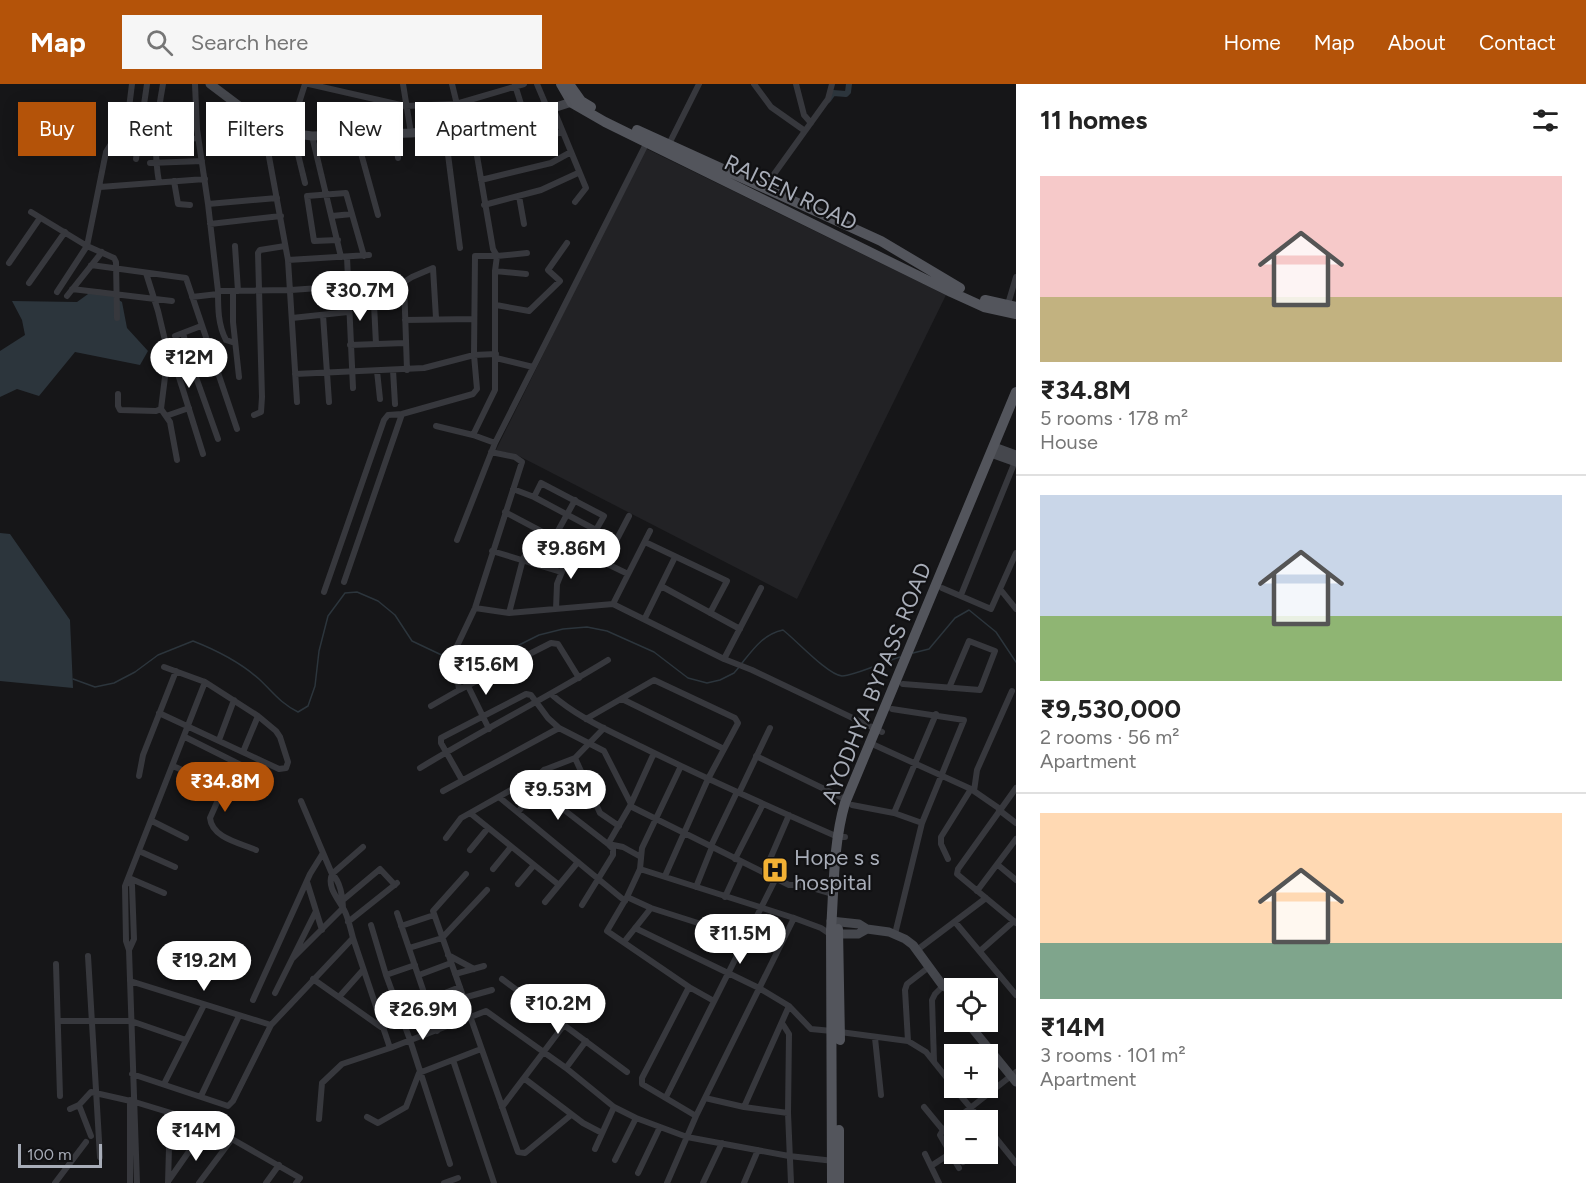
<!DOCTYPE html>
<html lang="en">
<head>
<meta charset="utf-8">
<style>
  body { margin:0; font-family:Figtree,sans-serif; background:#f6f6f6; color:#222; height:100vh; display:flex; flex-direction:column; font-size:22px; white-space:nowrap }
  * { box-sizing:border-box; margin:0 }
  p { font-size:20px; color:#767676 }
  .icon { flex:none; width:33px; height:33px; fill:none; stroke:currentColor; stroke-width:2; stroke-linecap:round; stroke-linejoin:round }
  .map { position:relative; flex:1; overflow:hidden }
  .side { display:flex; flex-direction:column; background:#fff; width:570px }
  .side>* { flex:none }
  .hud { position:absolute; left:18px; top:18px; width:570px; height:54px; display:flex; gap:12px }
  .fabs { position:absolute; left:944px; top:894px; display:grid; gap:12px }
  .fabs a { display:grid; place-items:center; width:54px; height:54px; border-radius:0px; background:#fff; box-shadow:0 3px 15px #0003; font-size:30px }
  .scale { position:absolute; left:18px; bottom:15px; width:84px; box-sizing:border-box; padding-left:6px; border:3px solid #a8adb8; border-top:0; font-size:16px; line-height:21px; white-space:nowrap; color:#a8adb8; -webkit-text-stroke:4px #111113; paint-order:stroke }
  .price { position:absolute; translate:-50% -51px; padding:0 14px; border-radius:21px; background:#fff; color:#222; font-size:20px; line-height:39px; filter:drop-shadow(0 2px 3px #0008) }
  .price::after { content:''; position:absolute; left:50%; top:36px; width:18px; height:14px; margin-left:-9px; background:inherit; clip-path:polygon(0 0,100% 0,50% 100%) }
  .price.current { background:#b45309; color:#fff }
  ul { padding:0; list-style:none }
  li { display:grid; align-content:center; gap:12px; height:318px; padding:0 24px }
  li+li { border-top:2px solid #e0e0e0 }
  li span { display:grid; place-items:center; height:186px; border-radius:0px; color:#555 }
  li>.icon { margin-inline-start:auto }
  span .icon { width:108px; height:108px; fill:#fffc; stroke-width:1 }
  li b { font-size:26px }
  h2 { display:flex; justify-content:space-between; align-items:center; height:72px; padding:0 24px; font-size:26px }
  .pill { padding:0 21px; border-radius:0px; background:#fff; box-shadow:0 3px 15px #0003; font-size:21px; line-height:54px }
  .pill.current { background:#b45309; color:#fff }
  header { display:flex; align-items:center; gap:36px; box-sizing:border-box; height:84px; padding:0 30px; background:#b45309; color:#fff }
  header strong { font-size:28px }
  nav { display:flex; gap:33px; margin-inline-start:auto; font-size:21px }
  .search { width:420px; height:54px; background:#f6f6f6; display:flex; align-items:center; gap:15px; box-sizing:border-box; padding:0 21px; border-radius:0px; color:#767676; font-size:22px }
  main { display:flex; flex:1; min-height:0 }
  .map>svg:first-child { display:block }
  .built { fill:#222225 }
  .water { fill:#2c353c }
  .lines { fill:none; stroke-linecap:round; stroke-linejoin:round }
  .stream { stroke:#2c353c; stroke-width:1.5 }
  .canal { stroke:#2c353c; stroke-width:6 }
  .street { stroke:#37383d; stroke-width:6 }
  .secondary { stroke:#45474d; stroke-width:9 }
  .primary { stroke:#53555c; stroke-width:10 }
  .labels { text-anchor:middle; stroke-width:4.5; stroke-linejoin:round; paint-order:stroke }
  .street-label { font-size:22px; fill:#a8adb8; stroke:#111113 }
  .poi-label { font-size:22px; fill:#a8adb8; stroke:#111113; text-anchor:start }
</style>
</head>
<body>
<header>
<strong>Map</strong>
<div class="search"><svg class="icon" aria-label="search" viewBox="0 0 24 24"><circle cx="10" cy="10" r="6"/><path d="M15 15l6 6"/></svg>Search here</div>
<nav><a>Home</a><a>Map</a><a>About</a><a>Contact</a></nav>
</header>
<main>
<div class="map">
<svg width="1016" height="1099" viewBox="0 0 1016 1099">
  <rect width="100%" height="100%" fill="#161618"/>
  <path class="built" d="M 645,64 L 946,211 L 797,515 L 519,372 L 496,366 Z"/>
  <path class="water" d="M 95,205 L 103,206 L 122,218 L 127,244 L 148,267 L 140,281 L 75,268 L 39,312 L 17,305 L 0,313 L 0,267 L 25,251 L 22,236 L 12,217 L 77,218 Z
    M 0,449 L 10,450 L 70,536 L 73,604 L 0,597 Z"/>
  <g class="lines">
    <path class="stream" d="M 913,569 L 929,565 L 955,534 L 969,526 L 996,548 L 1016,578
      M 459,573 L 517,562 L 539,551 L 563,545 L 587,543 L 607,547 L 654,568 L 688,594 L 707,599 L 720,596 L 734,589 L 740,582
      M 742,579 C 754,564 764,550 783,546 C 796,556 828,591 842,592 C 854,592 886,577 900,573
      M 73,595 L 95,603 L 114,599 L 135,588 L 158,571 L 193,557 C 216,566 241,579 259,595 C 273,608 280,619 298,628 L 308,622 L 315,602 L 319,567 L 328,532 L 345,509 L 357,508 L 378,517 L 395,531 L 412,557 L 450,575 L 455,574"/>
    <path class="canal" d="M 828,16 L 833,9 L 846,10 L 848,8 L 849,0"/>
    <path class="street" d="M 195,0 L 197,45 L 208,120 L 218,207 L 291,206 L 404,198 L 407,286
      M 309,0 L 405,22 L 456,20 L 524,0
      M 403,0 L 411,49
      M 452,0 L 463,45
      M 537,0 L 548,26
      M 754,0 L 771,23 L 805,47
      M 796,0 L 804,31 L 811,39
      M 515,1 L 525,33
      M 553,24 L 586,104 L 575,118
      M 263,40 L 288,176 L 297,318
      M 469,44 L 476,66 L 493,165 L 497,172 L 495,187 L 495,306 L 473,351
      M 445,47 L 460,164
      M 395,49 L 398,74
      M 289,50 L 305,0
      M 293,50 L 305,99
      M 356,51 L 378,131
      M 312,52 L 341,173
      M 167,57 L 198,54
      M 668,62 L 699,0
      M 476,66 L 518,59 L 563,48
      M 136,75 L 147,0
      M 150,79 L 202,77
      M 481,96 L 551,79 L 571,68
      M 174,97 L 178,120 L 190,121
      M 159,98 C 153,65 157,33 163,0
      M 100,103 L 205,95
      M 764,104 L 828,15 L 832,0
      M 519,112 L 524,140
      M 208,120 L 277,114
      M 484,121 L 541,106 L 578,89
      M 31,128 L 87,162 L 114,174 L 116,178 L 117,234
      M 332,132 L 352,130
      M 210,140 L 281,132
      M 338,156 L 314,157 L 307,112 L 346,109 L 364,172
      M 235,162 L 238,207
      M 347,173 L 353,304
      M 288,176 L 369,171
      M 9,179 L 40,134
      M 91,181 L 186,194 L 237,345
      M 495,187 L 526,190
      M 146,189 L 158,227 L 168,269 L 178,290 L 203,370
      M 404,198 L 412,193 L 433,184 L 436,234
      M 29,199 L 65,148
      M 373,200 L 376,260
      M 72,205 L 172,217
      M 218,207 C 218,224 218,241 226,256 L 235,259
      M 233,207 L 233,238 L 239,293
      M 57,208 L 87,162 L 106,68 L 128,32 L 132,0
      M 67,212 L 102,168
      M 192,213 L 218,210
      M 1008,220 L 1016,193
      M 496,221 L 529,227 L 560,197 L 548,186 L 567,159
      M 323,231 L 329,318
      M 292,234 L 348,228
      M 405,236 L 474,235
      M 183,249 L 192,282 L 218,355
      M 175,252 L 201,242
      M 350,261 L 405,259
      M 496,274 L 533,283
      M 393,286 L 395,320
      M 377,287 L 380,315
      M 295,290 L 424,284 L 474,271 L 496,270
      M 118,310 L 118,322 L 120,326 L 156,327 L 161,325 L 168,269
      M 161,325 L 170,338 L 177,376
      M 254,331 L 261,328 L 262,313 L 258,169 L 260,166 L 285,162
      M 166,332 L 189,324
      M 436,342 L 473,351 L 495,359
      M 513,405 L 534,413 L 596,446 L 604,432 L 541,399 L 534,413
      M 505,428 L 554,454 L 628,490
      M 554,454 L 575,416
      M 457,456 L 495,359 L 647,58
      M 645,458 L 727,497 L 710,529
      M 492,467 L 561,488
      M 605,478 L 629,432
      M 344,498 L 402,330
      M 661,502 L 740,545
      M 942,504 L 991,525 L 1016,469
      M 1000,505 L 1016,525
      M 324,508 L 384,336 L 388,331 L 402,330 L 473,310 L 477,305 L 474,271 L 475,172 L 497,172 L 527,169
      M 961,511 L 1016,375
      M 613,520 L 650,447
      M 475,524 L 509,529 L 613,520 L 724,575 L 752,586 L 882,648
      M 556,525 L 557,500 L 572,463
      M 509,529 L 523,475 L 539,446
      M 645,534 L 675,473
      M 724,575 L 761,504
      M 903,600 L 980,606 L 995,567 L 969,557 L 949,604
      M 468,602 L 489,645
      M 459,606 L 457,590 L 457,562 L 475,524 L 522,378 L 515,373 L 491,368
      M 551,610 C 578,634 610,647 642,663 C 706,695 772,724 838,753 L 845,753
      M 622,615 L 724,665
      M 431,622 L 459,606 L 551,559 L 558,560 L 579,594
      M 892,625 L 964,636 L 922,739 L 895,850
      M 159,629 L 279,685 L 286,684 L 288,678 L 280,653 L 276,647 L 258,632 L 205,598
      M 586,635 L 654,596 L 735,634 L 738,639 L 708,695 L 665,792
      M 185,653 L 271,696
      M 219,656 L 234,616
      M 870,659 L 971,705 L 1000,725
      M 243,668 L 258,632
      M 756,672 L 847,716
      M 575,674 L 600,729 L 619,742
      M 235,678 L 210,734 C 212,754 240,759 256,766
      M 173,682 L 212,699
      M 420,684 C 481,647 546,614 608,576
      M 544,686 L 586,722 L 597,720
      M 139,692 L 143,671 L 176,587
      M 462,696 L 441,659 L 441,654 L 526,610 L 531,611 L 548,634 L 559,644 L 604,667 L 631,720
      M 530,699 L 544,686 L 575,674 L 604,644
      M 1016,704 L 958,785 L 957,790 L 1016,839
      M 443,707 L 559,644
      M 974,707 L 977,686 L 1012,607
      M 739,709 L 770,644
      M 499,713 L 625,817
      M 852,721 L 894,729 L 922,739
      M 630,722 L 789,801 L 802,801 L 832,810
      M 999,726 L 1016,739
      M 518,728 L 537,705
      M 894,729 L 936,630
      M 152,737 L 186,754
      M 446,754 L 461,734 L 470,729
      M 608,760 L 623,763 L 641,773
      M 711,762 L 737,708
      M 470,766 L 488,744
      M 139,767 L 175,783
      M 735,775 L 763,720
      M 948,775 L 941,760 L 941,753 L 971,705
      M 998,781 L 1016,796
      M 493,785 L 511,763
      M 640,785 L 642,764 L 681,682
      M 764,789 L 789,731
      M 466,790 L 433,827 L 518,1068 L 525,1069 L 571,1031
      M 129,794 L 164,809
      M 128,798 L 132,801 L 134,855 L 129,866
      M 307,798 L 322,846
      M 518,800 L 534,781
      M 559,801 L 470,729 L 527,697 L 608,760 L 630,722 L 654,669
      M 696,803 L 712,763
      M 977,807 L 1016,755
      M 627,813 L 651,824 L 745,854
      M 725,813 L 741,778
      M 343,816 L 380,785 L 395,801
      M 545,818 L 578,778
      M 582,821 L 613,771 L 613,765 L 608,760
      M 397,829 L 437,947
      M 348,838 L 397,799
      M 955,838 L 1016,911
      M 371,841 L 386,891 L 410,956 L 450,1080
      M 401,842 L 434,831
      M 635,844 L 759,904 L 789,922 L 811,945 L 832,947
      M 353,854 C 351,846 349,838 346,830 C 341,817 326,805 332,790 L 363,763
      M 624,858 L 651,824
      M 409,864 L 442,854 L 487,806
      M 917,866 L 986,814
      M 980,867 L 1014,837
      M 448,871 L 474,885
      M 88,872 L 100,1073
      M 293,874 L 343,824 C 343,813 340,797 332,790 L 301,717
      M 56,880 L 60,1012
      M 455,890 L 484,882
      M 386,891 L 415,881
      M 419,891 L 451,879
      M 313,895 L 381,943
      M 502,895 L 627,988
      M 130,897 L 271,941
      M 689,903 L 642,994 L 642,1000 L 696,1032
      M 275,909 L 316,827
      M 339,913 L 363,886
      M 463,914 L 492,906
      M 253,916 L 310,790 L 323,769
      M 427,916 L 460,903
      M 714,917 L 689,903 L 607,847 L 627,813 L 640,785 L 794,834 L 821,844 L 830,850
      M 58,937 L 131,937 L 186,956
      M 782,939 L 789,950 L 788,1029 L 791,1099
      M 840,948 L 908,957 L 926,968 L 954,1003
      M 875,954 L 881,1011
      M 908,957 L 905,906 L 907,900 L 929,883
      M 453,976 L 494,1099
      M 934,977 L 932,916 L 935,910 L 943,902
      M 566,984 L 586,957
      M 132,990 L 228,1022 L 233,1017 L 271,941 L 353,854 L 390,964
      M 525,995 L 583,1039 L 602,1049
      M 164,1000 L 204,921
      M 954,1004 L 981,1036
      M 201,1012 L 239,932
      M 666,1013 L 776,794
      M 705,1014 L 744,1023 L 788,1029
      M 130,1016 L 130,1099
      M 79,1021 L 91,1052
      M 502,1023 L 564,941
      M 744,1023 L 789,922
      M 924,1023 L 943,1046 L 954,1037
      M 70,1025 L 79,1021 L 91,1008 L 135,1018 L 204,1039 L 300,1094 L 296,1099
      M 367,1033 L 378,1039 L 406,1023 L 419,989 L 481,965
      M 319,1035 L 322,999 L 342,980 L 390,964 L 486,927 L 566,984 L 614,1023 L 636,1034 L 687,1053 L 789,1072 L 834,1077
      M 955,1036 L 1016,988
      M 987,1043 L 1016,1079
      M 943,1046 L 940,1051 L 959,1084
      M 595,1065 L 614,1023
      M 925,1070 L 939,1099
      M 615,1076 L 636,1034
      M 963,1078 L 974,1070
      M 931,1082 L 951,1069
      M 638,1089 L 660,1043
      M 169,1096 L 204,1046
      M 55,1099 L 86,1058
      M 137,1099 L 129,866 L 126,857 L 125,802 L 205,598 L 164,583
      M 168,1099 L 170,1029
      M 199,1099 L 232,1055
      M 266,1099 L 279,1081
      M 444,1099 L 458,1094
      M 667,1099 L 696,1032 L 794,834
      M 703,1099 L 722,1059
      M 744,1099 L 758,1066"/>
    <path class="secondary" d="M 210,0 L 263,40 L 281,48 L 312,52 L 411,49 L 463,45 L 525,33 L 578,16
      M 994,363 L 1016,371
      M 991,369 L 1016,378
      M 831,837 L 859,840 L 867,845 L 889,848 L 905,855 L 913,861 L 943,902 L 947,904 L 954,912
      M 832,850 L 858,850 L 867,845
      M 967,938 L 1016,998"/>
    <path class="primary" d="M 561,0 L 572,19 L 605,38 L 951,208 L 984,223 L 1016,230
      M 569,0 L 581,17 L 591,23
      M 637,46 L 881,157 L 960,204
      M 985,216 L 1016,223
      M 838,845 L 840,956
      M 839,1046 L 839,1099
      M 832,1099 L 831,846 C 834,804 833,760 845,719 L 1016,308"/>
  </g>
  <defs>
    <symbol id="hospital-square" viewBox="-11 -11 22 22"><rect x="-9" y="-9" width="18" height="18" rx="4" fill="#f2b134" stroke="#111113"/><path d="M-5-5h3v3.5h4V-5h3V5h-3V1.5h-4V5h-3Z" fill="#111"/></symbol>
  </defs>
  <g fill-rule="evenodd">
    <use href="#hospital-square" x="760" y="771" width="30" height="30"/>
  </g>
  <g class="labels">
    <g class="street-label">
      <text transform="translate(791 108) rotate(26)" y="8">RAISEN ROAD</text>
      <text transform="translate(876 599) rotate(-68)" y="8">AYODHYA BYPASS ROAD</text>
    </g>
    <g class="poi-label">
      <text x="794" y="781">Hope s s<tspan x="794" dy="25">hospital</tspan></text>
    </g>
  </g>
</svg>
<div class="fabs">
<a><svg class="icon" aria-label="locate" viewBox="0 0 24 24"><circle cx="12" cy="12" r="6"/><path d="M12 2v4M12 18v4M2 12h4M18 12h4"/></svg></a>
<a>+</a>
<a>−</a>
</div>
<div class="scale">100 m</div>
<b class="price" style="left:360px;top:238px">₹30.7M</b>
<b class="price" style="left:189px;top:305px">₹12M</b>
<b class="price" style="left:571px;top:496px">₹9.86M</b>
<b class="price" style="left:486px;top:612px">₹15.6M</b>
<b class="price current" style="left:225px;top:729px">₹34.8M</b>
<b class="price" style="left:558px;top:737px">₹9.53M</b>
<b class="price" style="left:740px;top:881px">₹11.5M</b>
<b class="price" style="left:204px;top:908px">₹19.2M</b>
<b class="price" style="left:558px;top:951px">₹10.2M</b>
<b class="price" style="left:423px;top:957px">₹26.9M</b>
<b class="price" style="left:196px;top:1078px">₹14M</b>
<div class="hud">
<a class="pill current">Buy</a>
<a class="pill">Rent</a>
<a class="pill">Filters</a>
<a class="pill">New</a>
<a class="pill">Apartment</a>
</div>
</div>
<section class="side">
<h2>11 homes<svg class="icon" aria-label="filters" viewBox="0 0 24 24"><path d="M4 7h16M4 17h16"/><circle cx="9" cy="7" r="2"/><circle cx="15" cy="17" r="2"/></svg></h2>
<ul>
<li><span style="background:linear-gradient(#f6c9c9 65%,#c2b280 0)"><svg class="icon" aria-label="home" viewBox="0 0 24 24"><path d="M3 11l9-7 9 7M6 9v11h12V9"/></svg></span><div><b>₹34.8M</b><p>5 rooms · 178 m²</p><p>House</p></div></li>
<li><span style="background:linear-gradient(#c9d6e8 65%,#8fb573 0)"><svg class="icon" aria-label="home" viewBox="0 0 24 24"><path d="M3 11l9-7 9 7M6 9v11h12V9"/></svg></span><div><b>₹9,530,000</b><p>2 rooms · 56 m²</p><p>Apartment</p></div></li>
<li><span style="background:linear-gradient(#ffd9b3 70%,#7fa58c 0)"><svg class="icon" aria-label="home" viewBox="0 0 24 24"><path d="M3 11l9-7 9 7M6 9v11h12V9"/></svg></span><div><b>₹14M</b><p>3 rooms · 101 m²</p><p>Apartment</p></div></li>
</ul>
</section>
</main>
</body>
</html>
